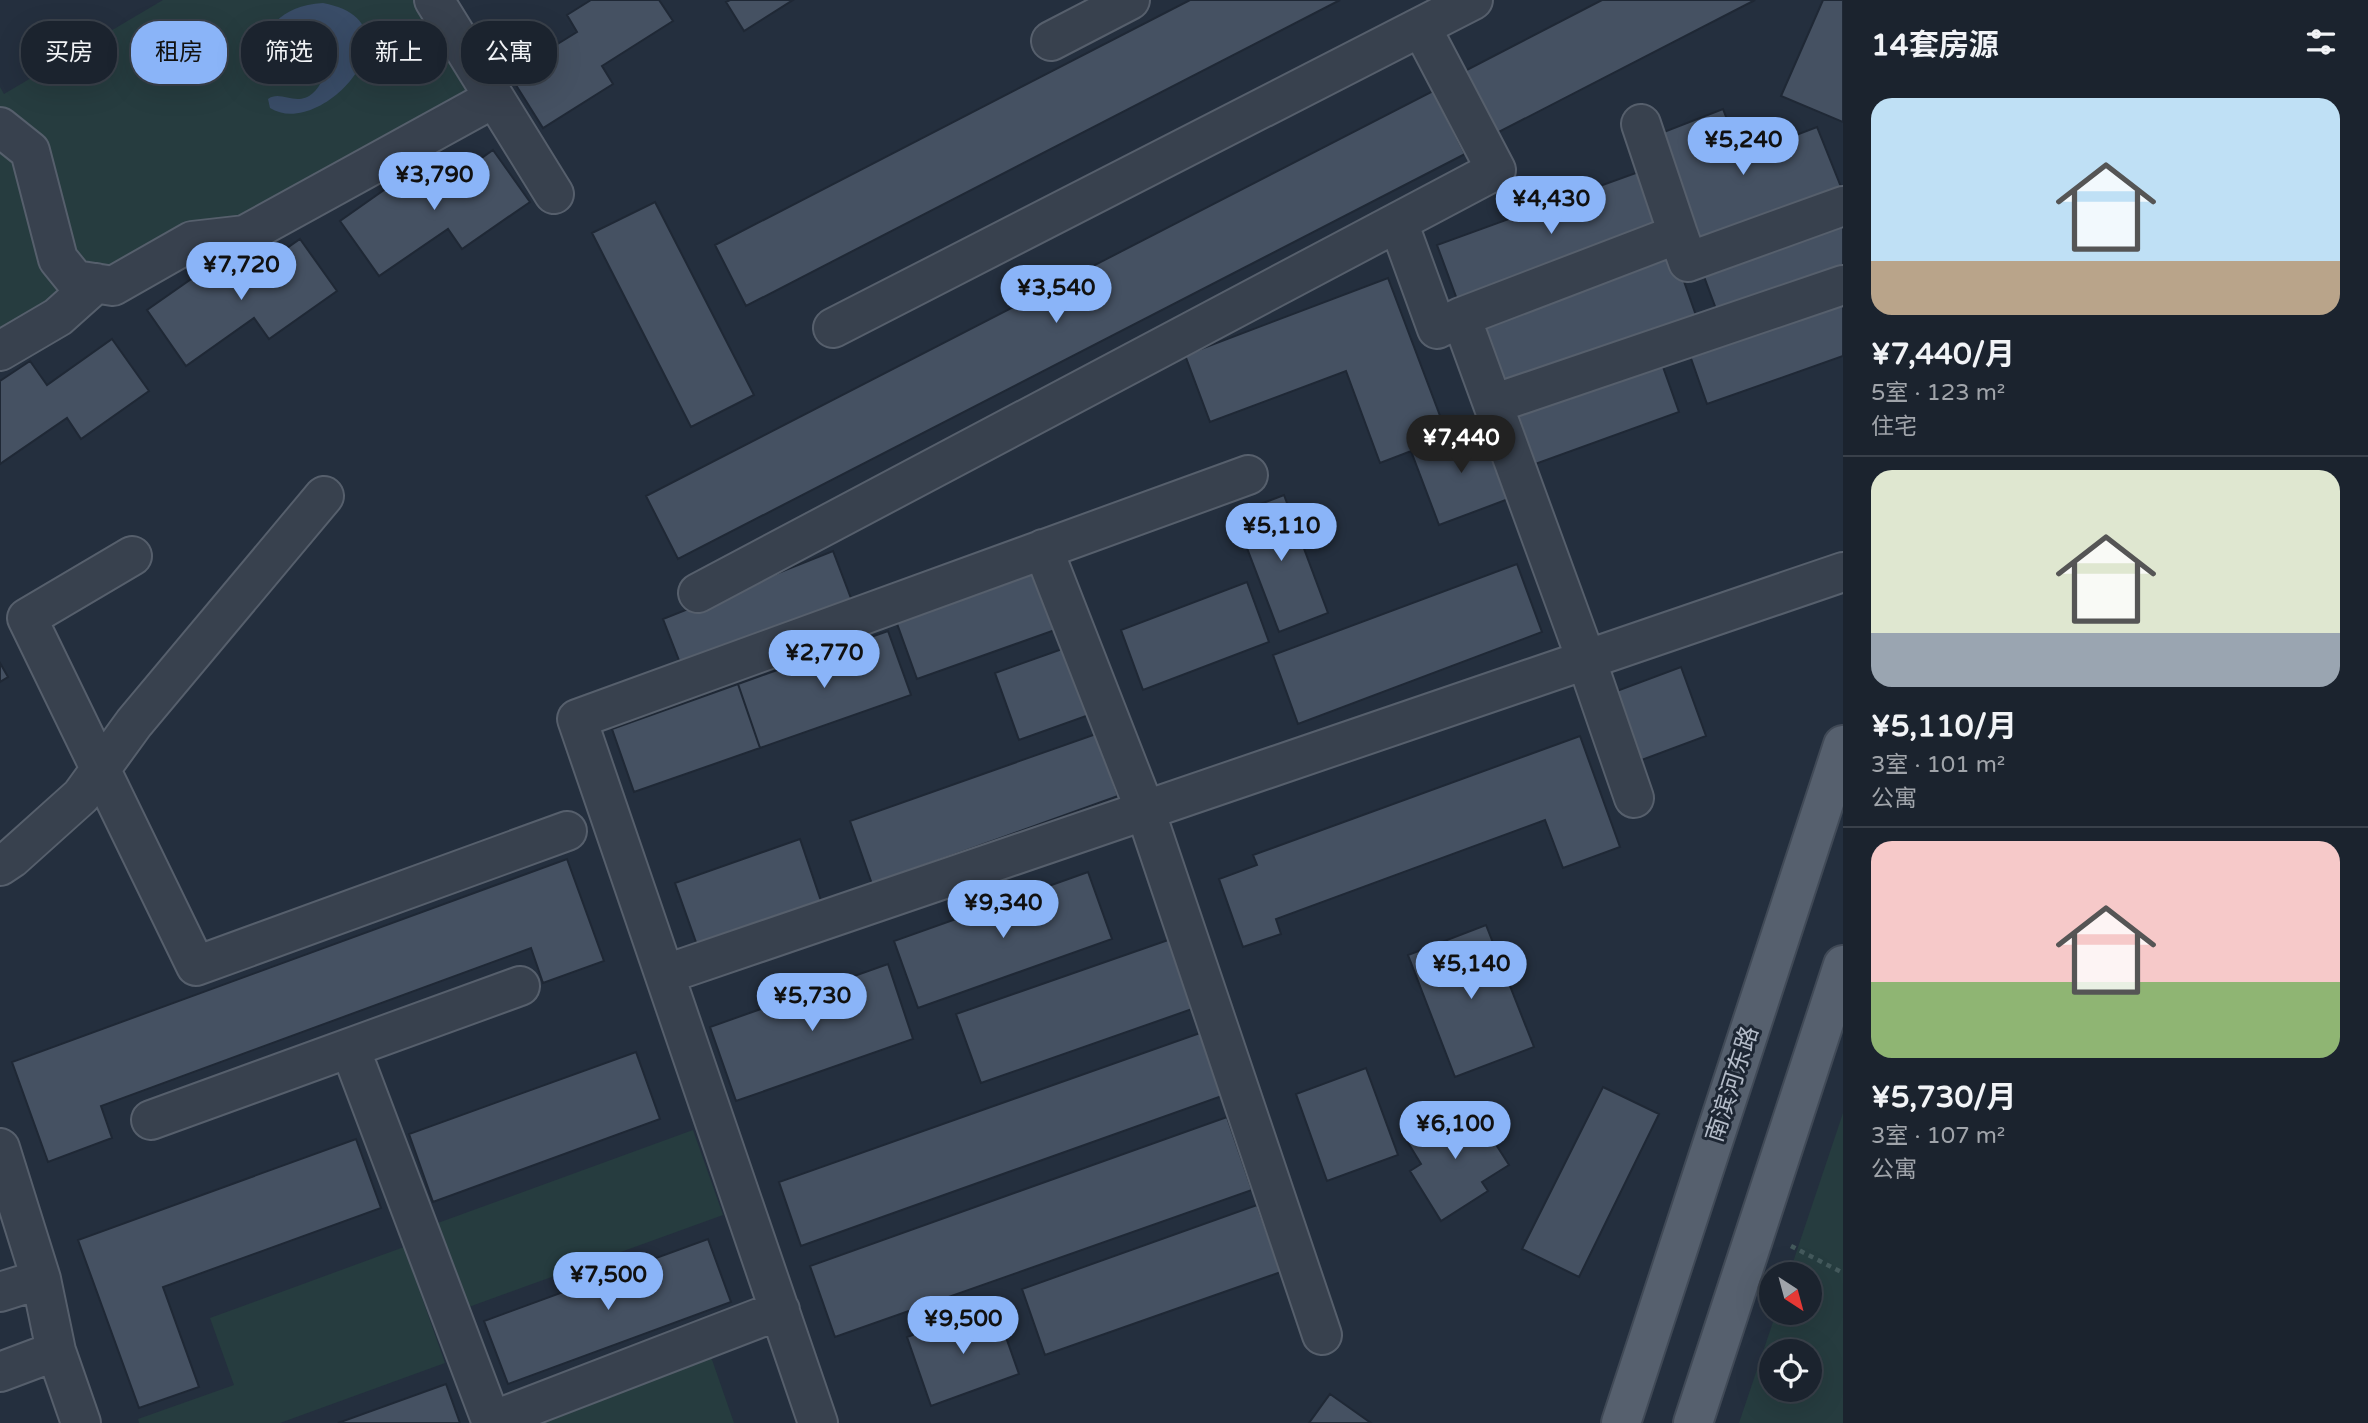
<!DOCTYPE html>
<html lang="zh">
<head>
<meta charset="utf-8">
<style>
  body { margin:0; font-family:"Varela Round","Noto Sans SC",sans-serif; background:#282f3a; color:#f1f3f6; height:100vh; display:flex; flex-direction:column; font-size:26px; white-space:nowrap }
  * { box-sizing:border-box; margin:0 }
  p { font-size:23px; color:#a0a4aa }
  .icon { flex:none; width:38px; height:38px; fill:none; stroke:currentColor; stroke-width:2; stroke-linecap:round; stroke-linejoin:round }
  .map { position:relative; flex:1; overflow:hidden }
  .details { display:flex; flex-direction:column; background:#1b232e; width:525px }
  .details>* { flex:none }
  .top-card { position:absolute; left:21px; top:21px; width:665px; height:63px; display:flex; gap:14px }
  .needle { width:46px; rotate:144deg }
  .fabs { position:absolute; left:1759px; top:1262px; display:grid; gap:14px }
  .fabs a { display:grid; place-items:center; width:63px; height:63px; border-radius:50%; background:#1b232e; box-shadow:0 7px 28px #0002,0 0 0 2px #39404a; font-size:35px }
  .price { position:absolute; translate:-50% -60px; padding:0 16px; border-radius:24px; background:#8ab4f8; color:#111; font-size:23px; line-height:46px; filter:drop-shadow(0 2px 4px #0008) }
  .price::after { content:''; position:absolute; left:50%; top:42px; width:21px; height:16px; margin-left:-10px; background:inherit; clip-path:polygon(0 0,100% 0,50% 100%) }
  .price.on { background:#222; color:#fff }
  ul { padding:0; list-style:none }
  li { display:grid; align-content:center; gap:14px; height:371px; padding:0 28px }
  li+li { border-top:2px solid #39404a }
  li span { display:grid; place-items:center; height:217px; border-radius:21px; color:#555 }
  li>.icon { margin-inline-start:auto }
  span .icon { width:126px; height:126px; fill:#fffc; stroke-width:1 }
  li b { font-size:30px }
  h2 { display:flex; justify-content:space-between; align-items:center; height:84px; padding:0 28px; font-size:30px }
  .chip { padding:0 24px; border-radius:28px; background:#1b232e; box-shadow:0 7px 28px #0002,0 0 0 2px #39404a; font-size:24px; line-height:63px }
  .chip.on { background:#8ab4f8; color:#111 }
  main { display:flex; flex:1; min-height:0 }
  .map>svg:first-child { display:block }
  .green { fill:#263c3f; fill-rule:evenodd }
  .water { fill:#394c67 }
  .building { fill:#455162; stroke:#1f2835; stroke-width:2 }
  .lines { fill:none; stroke-linecap:round; stroke-linejoin:round }
  .minor-casing { stroke:#565f6c; stroke-width:42 }
  .major-casing { stroke:#414a57; stroke-width:42 }
  .path { stroke:#44595c; stroke-width:4.5; stroke-dasharray:5 5; stroke-linecap:butt }
  .minor { stroke:#38414e; stroke-width:38 }
  .major { stroke:#56606e; stroke-width:38 }
  .labels { text-anchor:middle; stroke-width:6; stroke-linejoin:round; paint-order:stroke }
  .street-label { font-size:24px; fill:#b4bcc9; stroke:#1d2633 }
</style>
</head>
<body>
<main>
<div class="map">
<svg width="1843" height="1423" viewBox="0 0 1843 1423">
  <rect width="100%" height="100%" fill="#242f3e"/>
  <path class="green" d="M 163,0 L 424,0 L 475,86 L 52,336 L 0,345 L 0,87 L 4,94 Z
    M 1843,1113 L 1843,1423 L 1739,1423 L 1776,1313 L 1810,1312 L 1810,1274 L 1789,1274 ZM 1810,1351 L 1810,1390 L 1771,1390 L 1771,1351 Z
    M 693,1130 L 723,1215 L 466,1308 L 435,1224 Z
    M 404,1247 L 445,1363 L 280,1423 L 139,1423 L 138,1419 L 234,1385 L 210,1318 Z
    M 710,1354 L 734,1423 L 522,1423 Z"/>
  <path class="water" d="M 323,3 C 426,22 322,141 270,108 L 268,99 C 281,89 296,108 313,93 C 331,78 332,34 300,47 L 293,72 C 249,99 243,7 323,3 Z"/>
  <path class="building" d="M 591,0 L 659,0 L 673,21 L 602,66 L 613,84 L 543,128 L 509,74 L 577,32 L 567,15 Z
    M 730,0 L 793,0 L 744,31 L 726,2 Z
    M 1190,0 L 1340,0 L 746,306 L 715,245 Z
    M 1602,0 L 1755,0 L 1491,136 L 1459,74 Z
    M 1823,0 L 1843,0 L 1843,122 L 1781,96 Z
    M 1433,91 L 1465,154 L 678,559 L 646,496 Z
    M 1723,109 L 1741,156 L 1817,127 L 1843,192 L 1699,248 L 1656,135 Z
    M 493,150 L 530,202 L 462,249 L 448,229 L 379,276 L 340,221 L 411,171 L 428,196 Z
    M 1644,170 L 1665,227 L 1458,302 L 1437,245 Z
    M 655,202 L 754,395 L 691,427 L 592,233 Z
    M 1843,218 L 1843,271 L 1719,317 L 1702,271 Z
    M 300,239 L 337,291 L 269,339 L 254,318 L 186,366 L 147,310 L 217,261 L 234,285 Z
    M 1674,253 L 1699,324 L 1508,394 L 1482,323 Z
    M 1388,278 L 1448,437 L 1380,463 L 1346,371 L 1210,422 L 1185,355 Z
    M 1843,289 L 1843,356 L 1707,404 L 1686,344 Z
    M 112,339 L 149,391 L 81,439 L 67,418 L 0,464 L 0,381 L 30,361 L 47,385 Z
    M 1658,353 L 1679,412 L 1527,467 L 1506,407 Z
    M 1483,424 L 1511,498 L 1439,525 L 1411,451 Z
    M 1284,495 L 1328,613 L 1279,632 L 1234,514 Z
    M 833,551 L 852,601 L 682,668 L 663,619 Z
    M 1517,564 L 1542,632 L 1298,724 L 1273,655 Z
    M 1034,569 L 1055,630 L 917,679 L 895,618 Z
    M 1247,582 L 1269,642 L 1143,690 L 1121,630 Z
    M 888,631 L 911,695 L 760,748 L 738,684 Z
    M 1065,648 L 1089,715 L 1019,740 L 995,673 Z
    M 0,663 L 8,677 L 0,682 Z
    M 1681,667 L 1706,736 L 1639,761 L 1614,692 Z
    M 738,684 L 760,748 L 634,792 L 612,729 Z
    M 1096,734 L 1118,796 L 872,884 L 850,821 Z
    M 1580,736 L 1620,847 L 1563,868 L 1545,820 L 1276,919 L 1281,934 L 1243,947 L 1219,879 L 1257,865 L 1253,855 Z
    M 800,839 L 821,901 L 697,945 L 675,883 Z
    M 567,859 L 604,961 L 543,983 L 531,948 L 101,1106 L 112,1138 L 48,1162 L 12,1062 Z
    M 1088,872 L 1112,939 L 918,1008 L 894,941 Z
    M 1486,925 L 1534,1047 L 1455,1077 L 1408,955 Z
    M 1171,939 L 1195,1008 L 981,1083 L 956,1014 Z
    M 888,964 L 913,1039 L 736,1101 L 710,1027 Z
    M 1200,1033 L 1222,1096 L 801,1246 L 779,1182 Z
    M 636,1052 L 660,1119 L 433,1202 L 409,1134 Z
    M 1366,1068 L 1398,1155 L 1327,1181 L 1296,1094 Z
    M 1603,1087 L 1659,1114 L 1579,1277 L 1522,1249 Z
    M 1469,1102 L 1509,1165 L 1482,1182 L 1488,1191 L 1441,1221 L 1410,1171 L 1421,1164 L 1407,1141 Z
    M 1227,1117 L 1252,1190 L 835,1337 L 810,1266 Z
    M 356,1139 L 381,1208 L 163,1287 L 199,1387 L 139,1408 L 78,1240 Z
    M 1257,1205 L 1281,1272 L 1045,1355 L 1022,1289 Z
    M 708,1239 L 731,1302 L 508,1384 L 484,1321 Z
    M 995,1306 L 1019,1374 L 931,1406 L 907,1337 Z
    M 446,1384 L 460,1423 L 338,1423 Z
    M 1330,1394 L 1371,1423 L 1309,1423 Z"/>
  <g class="lines">
    <defs>
      <path id="minor" d="M 434,0 L 554,194
        M 1051,41 L 1130,0
        M 0,127 L 30,151 L 58,259 L 75,280 L 113,286 L 192,241 L 245,235 L 494,98
        M 1398,222 L 1437,329 L 1461,317
        M 1678,234 L 1688,262 L 1843,206
        M 833,328 L 1473,0
        M 0,351 L 58,317 L 96,283
        M 1493,404 L 1843,285
        M 1043,549 L 1145,810 L 1322,1335
        M 132,556 L 27,618 L 196,966 L 567,831
        M 698,593 L 1496,170 L 1421,27
        M 1634,798 L 1586,659 L 1461,317 L 1678,234 L 1641,124
        M 0,866 L 12,858 L 81,796 L 134,723 L 324,496
        M 666,974 L 1843,572
        M 350,1048 L 492,1423
        M 151,1120 L 520,986
        M 0,1148 L 41,1279 L 56,1351 L 81,1423
        M 0,1292 L 41,1279
        M 0,1372 L 56,1351
        M 492,1421 L 780,1310
        M 818,1423 L 577,719 L 1248,475"/>
      <path id="major" d="M 1621,1423 L 1843,745
        M 1693,1423 L 1843,965"/>
    </defs>
    <use href="#minor" class="minor-casing"/>
    <use href="#major" class="major-casing"/>
    <path class="path" d="M 1791,1246 L 1843,1273"/>
    <use href="#minor" class="minor"/>
    <use href="#major" class="major"/>
  </g>
  <g class="labels">
    <g class="street-label">
      <text transform="translate(1732 1084) rotate(-72)" y="8">南滨河东路</text>
    </g>
  </g>
</svg>
<div class="fabs">
<a><svg class="needle" viewBox="-14 -14 28 28"><path d="M0-13l5 13h-10z" fill="#e53935"/><path d="M0 13l5-13h-10z" fill="#a0a4aa"/></svg></a>
<a><svg class="icon" aria-label="locate" viewBox="0 0 24 24"><circle cx="12" cy="12" r="6"/><path d="M12 2v4M12 18v4M2 12h4M18 12h4"/></svg></a>
</div>
<b class="price" style="left:1743px;top:177px">¥5,240</b>
<b class="price" style="left:434px;top:212px">¥3,790</b>
<b class="price" style="left:1551px;top:236px">¥4,430</b>
<b class="price" style="left:241px;top:302px">¥7,720</b>
<b class="price" style="left:1056px;top:325px">¥3,540</b>
<b class="price on" style="left:1461px;top:475px">¥7,440</b>
<b class="price" style="left:1281px;top:563px">¥5,110</b>
<b class="price" style="left:824px;top:690px">¥2,770</b>
<b class="price" style="left:1003px;top:940px">¥9,340</b>
<b class="price" style="left:1471px;top:1001px">¥5,140</b>
<b class="price" style="left:812px;top:1033px">¥5,730</b>
<b class="price" style="left:1455px;top:1161px">¥6,100</b>
<b class="price" style="left:608px;top:1312px">¥7,500</b>
<b class="price" style="left:963px;top:1356px">¥9,500</b>
<div class="top-card">
<a class="chip">买房</a>
<a class="chip on">租房</a>
<a class="chip">筛选</a>
<a class="chip">新上</a>
<a class="chip">公寓</a>
</div>
</div>
<section class="details">
<h2>14套房源<svg class="icon" aria-label="filters" viewBox="0 0 24 24"><path d="M4 7h16M4 17h16"/><circle cx="9" cy="7" r="2"/><circle cx="15" cy="17" r="2"/></svg></h2>
<ul>
<li><span style="background:linear-gradient(#bfe0f5 75%,#b9a48a 0)"><svg class="icon" aria-label="home" viewBox="0 0 24 24"><path d="M3 11l9-7 9 7M6 9v11h12V9"/></svg></span><div><b>¥7,440/月</b><p>5室 · 123 m²</p><p>住宅</p></div></li>
<li><span style="background:linear-gradient(#dfe7d0 75%,#9aa5b1 0)"><svg class="icon" aria-label="home" viewBox="0 0 24 24"><path d="M3 11l9-7 9 7M6 9v11h12V9"/></svg></span><div><b>¥5,110/月</b><p>3室 · 101 m²</p><p>公寓</p></div></li>
<li><span style="background:linear-gradient(#f6c9c9 65%,#8fb573 0)"><svg class="icon" aria-label="home" viewBox="0 0 24 24"><path d="M3 11l9-7 9 7M6 9v11h12V9"/></svg></span><div><b>¥5,730/月</b><p>3室 · 107 m²</p><p>公寓</p></div></li>
</ul>
</section>
</main>
</body>
</html>
